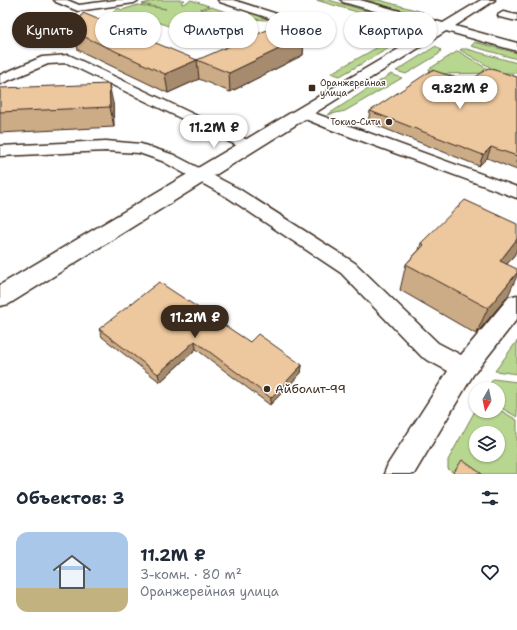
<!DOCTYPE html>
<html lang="ru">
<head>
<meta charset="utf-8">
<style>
  body { margin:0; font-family:"Shantell Sans",sans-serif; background:#f6f6f7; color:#1f2937; height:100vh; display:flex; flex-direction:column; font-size:15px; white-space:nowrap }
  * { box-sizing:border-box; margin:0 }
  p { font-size:13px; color:#747a83 }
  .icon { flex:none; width:22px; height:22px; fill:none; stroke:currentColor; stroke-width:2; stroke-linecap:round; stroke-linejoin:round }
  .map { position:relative; height:474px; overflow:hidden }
  .drawer { display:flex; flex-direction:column; background:#fff; flex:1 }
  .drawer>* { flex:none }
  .top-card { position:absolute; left:12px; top:12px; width:493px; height:36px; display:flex; gap:8px }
  .needle { width:26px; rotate:189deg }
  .controls { position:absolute; left:469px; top:382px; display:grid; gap:8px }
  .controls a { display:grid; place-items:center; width:36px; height:36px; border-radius:50%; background:#fff; box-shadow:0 1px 3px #0004; font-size:20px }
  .price { position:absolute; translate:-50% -34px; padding:0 9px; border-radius:14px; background:#fff; color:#222; font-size:13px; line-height:26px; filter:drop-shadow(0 1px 2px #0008) }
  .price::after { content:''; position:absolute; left:50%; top:24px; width:12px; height:9px; margin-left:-6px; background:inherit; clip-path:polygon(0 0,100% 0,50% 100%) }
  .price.current { background:#3b2a1e; color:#fff }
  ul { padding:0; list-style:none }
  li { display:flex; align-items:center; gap:12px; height:100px; padding:0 16px }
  li span { display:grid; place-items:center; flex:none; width:112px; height:80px; border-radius:12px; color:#555 }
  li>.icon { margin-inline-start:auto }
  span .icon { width:48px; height:48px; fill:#fffc; stroke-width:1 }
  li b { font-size:17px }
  h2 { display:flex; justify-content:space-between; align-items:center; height:48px; padding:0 16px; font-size:17px }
  .tag { padding:0 14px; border-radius:18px; background:#fff; box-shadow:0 1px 3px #0004; font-size:14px; line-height:36px }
  .tag.current { background:#3b2a1e; color:#fff }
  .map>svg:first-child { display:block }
  .green { fill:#b7d68f; stroke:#798056; fill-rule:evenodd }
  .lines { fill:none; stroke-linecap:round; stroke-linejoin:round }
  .service-casing { stroke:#3b2a1e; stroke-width:3 }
  .tertiary-casing { stroke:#3b2a1e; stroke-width:3 }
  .service { fill:#fff; fill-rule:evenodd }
  .tertiary { fill:#fff; fill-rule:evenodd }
  .wall { fill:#ccab87; stroke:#3b2a1e }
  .shaded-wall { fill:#a68b6e; stroke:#3b2a1e }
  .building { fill:#edc79d; stroke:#3b2a1e }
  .poi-dot { fill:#3b2a1e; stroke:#fff; stroke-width:1.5 }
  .labels { text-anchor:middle; stroke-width:3; stroke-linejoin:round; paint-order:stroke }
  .far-poi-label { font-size:9px; fill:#3b2a1e; stroke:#fff; text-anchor:start }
  .near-poi-label { font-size:12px; fill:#3b2a1e; stroke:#fff; text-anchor:start }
</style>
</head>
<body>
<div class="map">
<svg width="517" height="474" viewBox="0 0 517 474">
  <rect width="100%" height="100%" fill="#fff"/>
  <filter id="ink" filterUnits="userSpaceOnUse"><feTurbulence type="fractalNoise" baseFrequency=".025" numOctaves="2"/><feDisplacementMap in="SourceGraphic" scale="8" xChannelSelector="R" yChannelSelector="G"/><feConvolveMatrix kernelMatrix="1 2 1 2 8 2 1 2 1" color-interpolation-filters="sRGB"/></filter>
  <g filter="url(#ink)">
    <path class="green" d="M 156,0 L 185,0 L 181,3 L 183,4 L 191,0 L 209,6 L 200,9 L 201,10 L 211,7 L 242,17 L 253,13 L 275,18 L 266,20 L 223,17 L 185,32 L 146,18 L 104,21 L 118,8 L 122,10 L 138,5 L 166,9 L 142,4 Z
      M 316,0 L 329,0 L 404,22 L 398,24 Z
      M 365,0 L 379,0 L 423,12 L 418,15 Z
      M 407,38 L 340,76 L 331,73 L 393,39 Z
      M 475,42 L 517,53 L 517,59 L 471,46 Z
      M 436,46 L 441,50 L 439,54 L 406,74 L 396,71 Z
      M 461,49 L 467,49 L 517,63 L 517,73 L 500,73 L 460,50 Z
      M 458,51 L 494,73 L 436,74 L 429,70 L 429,69 Z
      M 391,74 L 402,78 L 345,111 L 327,115 Z
      M 517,341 L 517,374 L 495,371 Z
      M 493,379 L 517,382 L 517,417 L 498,406 L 498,389 L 487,389 Z
      M 476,409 L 476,411 L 498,411 L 498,409 L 517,420 L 517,474 L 455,474 L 448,469 L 448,460 ZM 476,433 L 498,433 L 498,455 L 476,455 Z"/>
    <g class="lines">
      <defs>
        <path id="service" d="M 54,0 L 67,0 L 79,5 L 116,0 L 139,0 L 134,3 L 78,11 L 56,2 Z
          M 218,0 L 233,0 L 277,14 L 278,16 L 273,19 L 269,18 L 220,2 Z
          M 503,12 L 517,15 L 517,21 L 499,17 L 498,15 Z
          M 69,55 L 254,143 L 257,146 L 254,149 L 249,151 L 244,149 L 67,63 L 48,64 L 0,84 L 0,75 L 42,57 Z
          M 303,109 L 517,187 L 517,198 L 332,130 L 298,116 L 296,113 L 298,110 Z
          M 106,141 L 141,144 L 174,155 L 239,189 L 355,263 L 438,343 L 461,355 L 509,297 L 517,295 L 517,319 L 473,375 L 414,474 L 384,474 L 388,464 L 448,371 L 422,357 L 341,273 L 227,197 L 162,161 L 139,153 L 106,151 L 0,156 L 0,146 Z"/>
        <path id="tertiary" d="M 341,0 L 360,0 L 443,23 L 481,0 L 495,0 L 455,26 L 517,43 L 517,51 L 446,31 L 9,304 L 0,306 L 0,285 L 434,28 L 343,2 Z"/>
      </defs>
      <use href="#service" class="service-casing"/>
      <use href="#tertiary" class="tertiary-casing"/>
      <use href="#service" class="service"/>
      <use href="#tertiary" class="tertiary"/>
    </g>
    <path class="wall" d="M 74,32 L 197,60 L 304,37 L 303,55 L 230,92 L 199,79 L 168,93 L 78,50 Z
      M 517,77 L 517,170 L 487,158 L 479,166 L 368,122 L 370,111 L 469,82 Z
      M 0,88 L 113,103 L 114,127 L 0,133 Z
      M 421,243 L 515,254 L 507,264 L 508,296 L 476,334 L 400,290 L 406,264 L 419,250 Z
      M 99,329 L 250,342 L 302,365 L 301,373 L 270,405 L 196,349 L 160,382 L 102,337 Z"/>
    <path class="shaded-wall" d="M 304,37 L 303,55 L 230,92 L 229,73 Z
      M 197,60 L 199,79 L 168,93 L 165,74 Z
      M 109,84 L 113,103 L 114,127 L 110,107 Z
      M 491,147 L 487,158 L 479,166 L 483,155 Z
      M 517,239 L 517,248 L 515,254 L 489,287 L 500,261 Z
      M 517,273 L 517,276 L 508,296 L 476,334 L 488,308 Z
      M 195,341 L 196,349 L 160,382 L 158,374 Z
      M 302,365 L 301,373 L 270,405 L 271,398 Z"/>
    <path class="building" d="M 83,13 L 197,60 L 165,74 L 74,32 Z
      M 295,18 L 304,37 L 229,73 L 197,60 Z
      M 488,68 L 517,77 L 517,156 L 491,147 L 483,155 L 370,111 L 432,70 L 469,82 Z
      M 109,84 L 110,107 L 0,112 L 0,88 Z
      M 465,200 L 517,224 L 517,239 L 500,261 L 517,269 L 517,273 L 488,308 L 406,264 L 424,245 L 421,243 Z
      M 159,282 L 250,342 L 258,334 L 302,365 L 271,398 L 195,341 L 158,374 L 99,329 Z
      M 462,460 L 482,474 L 453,474 Z"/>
  </g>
  <g class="poi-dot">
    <rect x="308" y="84" width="8" height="8" rx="2"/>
    <circle cx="389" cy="122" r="4"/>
    <circle cx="267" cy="389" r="4"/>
  </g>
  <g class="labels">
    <g class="far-poi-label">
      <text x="320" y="86">Оранжерейная<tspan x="320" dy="10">улица</tspan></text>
      <text x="381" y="125" text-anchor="end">Токио-Сити</text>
    </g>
    <g class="near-poi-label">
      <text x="275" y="393">Айболит-99</text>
    </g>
  </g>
</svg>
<div class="controls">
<a><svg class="needle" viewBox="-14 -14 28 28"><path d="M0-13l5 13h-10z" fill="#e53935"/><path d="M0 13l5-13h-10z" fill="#747a83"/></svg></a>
<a><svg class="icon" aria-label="layers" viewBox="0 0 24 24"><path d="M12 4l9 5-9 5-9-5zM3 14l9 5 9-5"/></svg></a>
</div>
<b class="price" style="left:460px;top:110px">9.82M ₽</b>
<b class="price" style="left:214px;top:149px">11.2M ₽</b>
<b class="price current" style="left:195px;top:339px">11.2M ₽</b>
<div class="top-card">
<a class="tag current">Купить</a>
<a class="tag">Снять</a>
<a class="tag">Фильтры</a>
<a class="tag">Новое</a>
<a class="tag">Квартира</a>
</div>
</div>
<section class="drawer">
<h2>Объектов: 3<svg class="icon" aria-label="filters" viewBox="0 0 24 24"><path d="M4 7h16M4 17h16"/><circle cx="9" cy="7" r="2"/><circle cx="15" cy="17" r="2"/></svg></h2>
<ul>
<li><span style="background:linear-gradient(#a9c7e8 70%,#c2b280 0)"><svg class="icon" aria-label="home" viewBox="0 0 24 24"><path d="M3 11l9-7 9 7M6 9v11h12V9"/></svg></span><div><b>11.2M ₽</b><p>3-комн. · 80 m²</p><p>Оранжерейная улица</p></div><svg class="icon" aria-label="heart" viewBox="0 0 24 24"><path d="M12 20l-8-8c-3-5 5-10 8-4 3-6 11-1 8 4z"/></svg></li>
</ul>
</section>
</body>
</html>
